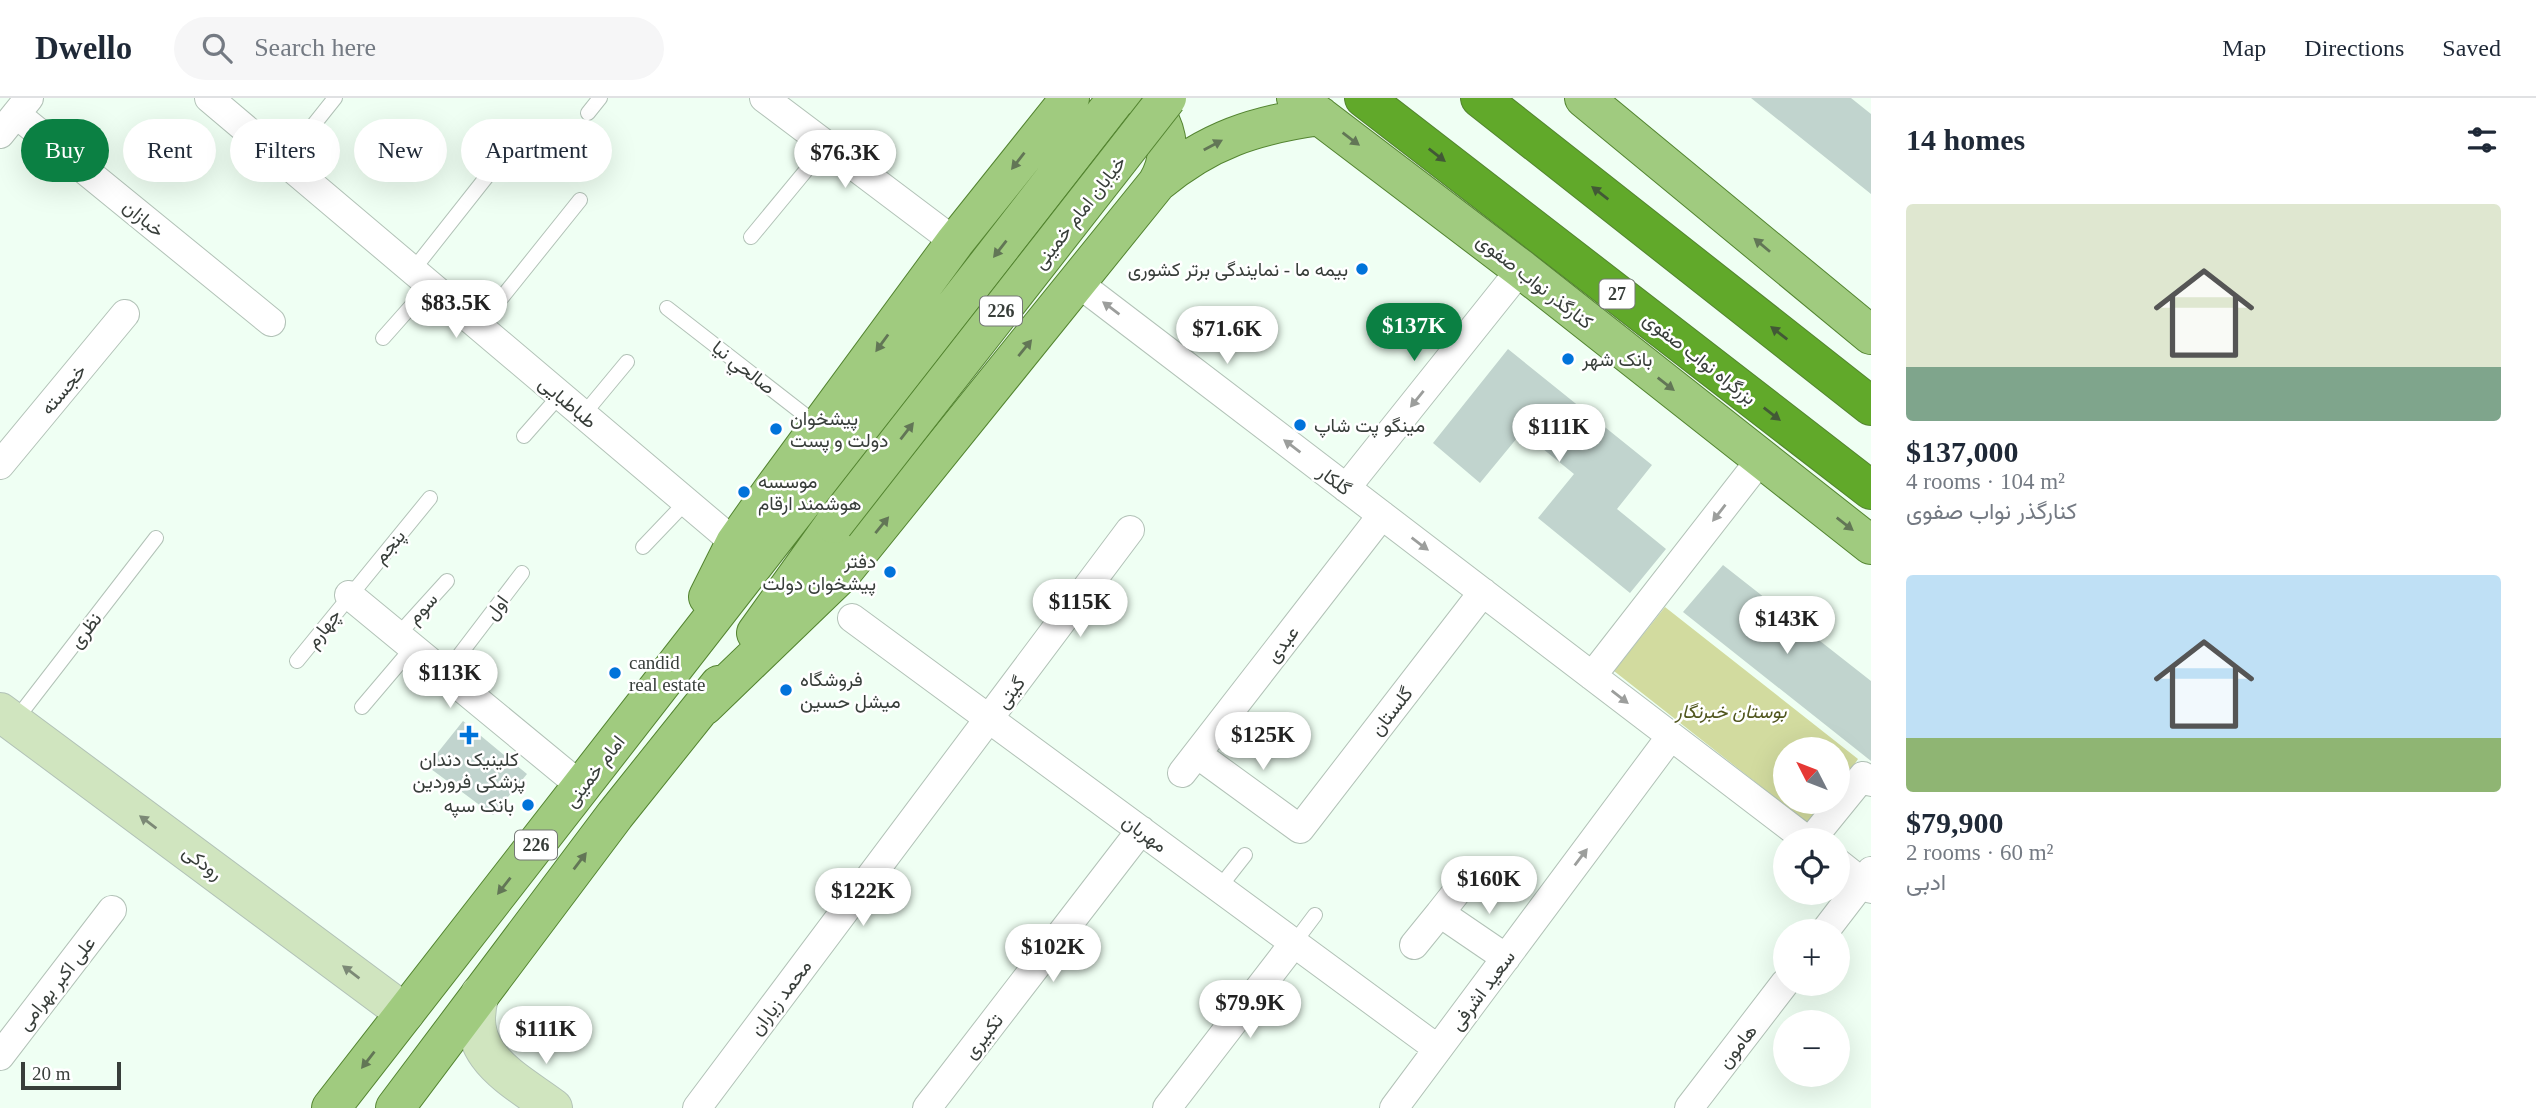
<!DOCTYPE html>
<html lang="en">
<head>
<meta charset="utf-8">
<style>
  body { margin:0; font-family:"Times New Roman",Vazirmatn,serif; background:#f6f6f7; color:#1f2937; height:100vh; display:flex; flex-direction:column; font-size:26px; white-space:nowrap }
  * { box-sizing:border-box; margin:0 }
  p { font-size:23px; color:#747a83 }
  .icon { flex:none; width:38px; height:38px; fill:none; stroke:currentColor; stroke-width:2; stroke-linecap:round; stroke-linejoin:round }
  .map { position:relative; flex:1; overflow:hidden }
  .panel { display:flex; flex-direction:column; background:#fff; width:665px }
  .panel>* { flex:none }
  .top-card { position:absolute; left:21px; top:21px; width:665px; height:63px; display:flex; gap:14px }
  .needle { width:46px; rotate:312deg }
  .buttons { position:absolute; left:1773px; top:639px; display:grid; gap:14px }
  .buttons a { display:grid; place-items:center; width:77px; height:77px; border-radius:50%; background:#fff; box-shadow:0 7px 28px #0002; font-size:35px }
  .scale { position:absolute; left:21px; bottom:18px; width:100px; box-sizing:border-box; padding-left:7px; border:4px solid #383e3a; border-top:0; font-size:19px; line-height:24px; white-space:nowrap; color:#383e3a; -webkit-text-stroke:5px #fff; paint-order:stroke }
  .price { position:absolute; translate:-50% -60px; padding:0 16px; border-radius:24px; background:#fff; color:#222; font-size:23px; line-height:46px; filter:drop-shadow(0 2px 4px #0008) }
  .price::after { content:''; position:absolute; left:50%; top:42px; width:21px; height:16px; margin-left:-10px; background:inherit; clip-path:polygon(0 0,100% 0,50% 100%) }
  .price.on { background:#0b8043; color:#fff }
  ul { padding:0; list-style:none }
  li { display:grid; align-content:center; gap:14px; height:371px; padding:0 35px }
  li span { display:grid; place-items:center; height:217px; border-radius:7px; color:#555 }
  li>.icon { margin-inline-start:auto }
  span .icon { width:126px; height:126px; fill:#fffc; stroke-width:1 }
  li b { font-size:30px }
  h2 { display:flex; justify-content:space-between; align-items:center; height:84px; padding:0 35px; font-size:30px }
  .tag { padding:0 24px; border-radius:32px; background:#fff; box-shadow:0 7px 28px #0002; font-size:24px; line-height:63px }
  .tag.on { background:#0b8043; color:#fff }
  header { display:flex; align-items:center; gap:42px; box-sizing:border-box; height:98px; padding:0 35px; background:#fff; border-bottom:2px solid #e0e1e3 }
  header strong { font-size:33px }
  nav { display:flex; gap:38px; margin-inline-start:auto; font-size:24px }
  .search { width:490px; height:63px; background:#f6f6f7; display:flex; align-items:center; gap:18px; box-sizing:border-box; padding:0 24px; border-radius:38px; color:#747a83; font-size:26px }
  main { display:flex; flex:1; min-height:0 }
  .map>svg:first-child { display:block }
  .green { fill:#d2db9f }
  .building { fill:#c1d4ce }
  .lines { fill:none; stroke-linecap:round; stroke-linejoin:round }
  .lane-casing { stroke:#b2c2b7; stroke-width:16 }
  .street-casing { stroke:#b2c2b7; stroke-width:30 }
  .secondary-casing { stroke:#b2c2b7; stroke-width:40 }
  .primary-casing { stroke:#538430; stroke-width:40 }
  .highway-casing { stroke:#538430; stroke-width:40 }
  .lane { stroke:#fff; stroke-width:14 }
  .street { stroke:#fff; stroke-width:28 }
  .secondary { stroke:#d0e5bf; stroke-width:38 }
  .primary { stroke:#a0cb7f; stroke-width:38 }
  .highway { stroke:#61a92a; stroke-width:38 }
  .primary-bridge-casing { stroke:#538430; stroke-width:40; stroke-linecap:butt }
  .primary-bridge { stroke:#a0cb7f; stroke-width:38 }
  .oneway { fill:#627656 }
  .oneway2 { fill:#425936 }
  .oneway3 { fill:#9c9e9c }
  .oneway4 { fill:#7c8976 }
  .poi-dot { fill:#0173da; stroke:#fff; stroke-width:2.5 }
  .labels { text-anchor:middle; stroke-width:5; stroke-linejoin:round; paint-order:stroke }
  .shield { fill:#fff; stroke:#747875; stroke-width:2 }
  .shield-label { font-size:18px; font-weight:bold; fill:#383e3a }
  .street-label { font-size:19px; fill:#383e3a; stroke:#fff }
  .poi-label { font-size:19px; fill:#383e3a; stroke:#fff; text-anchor:start }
  .park-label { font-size:19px; font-style:italic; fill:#50561e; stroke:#fff }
</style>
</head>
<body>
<header>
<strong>Dwello</strong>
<div class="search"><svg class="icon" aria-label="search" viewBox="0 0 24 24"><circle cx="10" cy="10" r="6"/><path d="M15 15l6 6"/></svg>Search here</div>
<nav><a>Map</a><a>Directions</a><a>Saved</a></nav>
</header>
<main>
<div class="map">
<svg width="1871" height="1010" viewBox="0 0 1871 1010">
  <rect width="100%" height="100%" fill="#effff3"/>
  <path class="green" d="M 1665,509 L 1858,661 L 1838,691 L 1838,651 L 1785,651 L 1785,704 L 1828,704 L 1810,727 L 1614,573 Z"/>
  <path class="building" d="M 1751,0 L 1851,0 L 1871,16 L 1871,96 Z
    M 1508,251 L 1652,367 L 1617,411 L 1666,451 L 1630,495 L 1538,420 L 1574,376 L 1522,334 L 1480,385 L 1433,345 Z
    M 1723,467 L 1871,583 L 1871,663 L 1683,514 Z
    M 463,623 L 527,676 L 493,717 L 427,668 Z"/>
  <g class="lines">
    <defs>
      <path id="lane" d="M 588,15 L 600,0
        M 284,64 L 335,0
        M 751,139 L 827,47
        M 413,172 L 503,58
        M 667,210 L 819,328
        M 479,228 L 580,102
        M 383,240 L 430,187
        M 583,317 L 627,264
        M 524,338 L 560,297
        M 643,449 L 686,404
        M 398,537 L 447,483
        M 297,563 L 430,400
        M 445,576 L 522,475
        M 362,609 L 413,549
        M 14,624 L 156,440
        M 1219,790 L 1245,757
        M 1294,845 L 1315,817"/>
      <path id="street" d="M 209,0 L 735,445
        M 764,0 L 955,144
        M 16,16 L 271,224
        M 0,36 L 29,0
        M 1078,185 L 1807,742
        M 0,367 L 125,216
        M 1346,390 L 1521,171
        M 349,497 L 582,689
        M 852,520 L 1438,951
        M 1592,578 L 1761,361
        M 1197,656 L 1300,731 L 1483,494
        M 1182,675 L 1382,417
        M 1811,742 L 1863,678 L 1871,684
        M 1838,765 L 1871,791
        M 1470,777 L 1440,815 L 1506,860
        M 1825,833 L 1871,773
        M 1414,847 L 1440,815
        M 0,958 L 112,812
        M 697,1010 L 1130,432
        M 927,1010 L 1141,732
        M 1167,1010 L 1294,845
        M 1394,1010 L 1671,638
        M 1689,1010 L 1785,885"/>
      <path id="secondary" d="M 0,614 L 405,915
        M 480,896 C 461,957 513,980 553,1010"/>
      <path id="primary" d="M 1296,0 L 1521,171 L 1871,447
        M 1584,0 L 1871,237
        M 1157,85 C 1208,42 1255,27 1320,18
        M 708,499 L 735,445 L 771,394 L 955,144 L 1070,0
        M 756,535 L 834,426
        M 704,608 L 842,475 L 1157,85 C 1175,55 1168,22 1141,0
        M 331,1010 L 1117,0
        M 395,1010 L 615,717 L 719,587"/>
      <path id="highway" d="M 1364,0 L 1871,392
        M 1480,0 L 1871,308"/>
    </defs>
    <use href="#lane" class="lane-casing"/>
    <use href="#street" class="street-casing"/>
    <use href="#secondary" class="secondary-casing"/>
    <use href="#primary" class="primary-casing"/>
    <use href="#highway" class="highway-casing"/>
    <use href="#lane" class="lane"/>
    <use href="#street" class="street"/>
    <use href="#secondary" class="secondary"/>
    <use href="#primary" class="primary"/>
    <use href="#highway" class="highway"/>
    <defs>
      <path id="primary-bridge" d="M 834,426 L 1167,0"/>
    </defs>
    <use href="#primary-bridge" class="primary-bridge-casing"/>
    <use href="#primary-bridge" class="primary-bridge"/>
  </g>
  <defs><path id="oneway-solid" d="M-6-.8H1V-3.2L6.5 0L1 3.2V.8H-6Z" transform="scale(1.75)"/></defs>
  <g class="oneway">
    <use href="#oneway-solid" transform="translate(1351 41) rotate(37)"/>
    <use href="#oneway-solid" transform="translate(1213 47) rotate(-28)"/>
    <use href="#oneway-solid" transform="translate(1018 63) rotate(128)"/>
    <use href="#oneway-solid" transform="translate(1762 147) rotate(-140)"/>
    <use href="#oneway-solid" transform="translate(1000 151) rotate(128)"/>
    <use href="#oneway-solid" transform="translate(882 245) rotate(126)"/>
    <use href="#oneway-solid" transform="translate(1025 250) rotate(-51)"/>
    <use href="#oneway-solid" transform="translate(1666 286) rotate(38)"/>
    <use href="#oneway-solid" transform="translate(907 333) rotate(-52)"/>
    <use href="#oneway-solid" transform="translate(1845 426) rotate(38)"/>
    <use href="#oneway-solid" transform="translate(882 427) rotate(-51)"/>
    <use href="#oneway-solid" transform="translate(580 763) rotate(-53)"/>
    <use href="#oneway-solid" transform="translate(504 788) rotate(128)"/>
    <use href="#oneway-solid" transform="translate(368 962) rotate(128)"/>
  </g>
  <g class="oneway2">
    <use href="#oneway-solid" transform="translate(1437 57) rotate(38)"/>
    <use href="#oneway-solid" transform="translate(1600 95) rotate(-142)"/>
    <use href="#oneway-solid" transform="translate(1779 235) rotate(-142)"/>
    <use href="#oneway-solid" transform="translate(1772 316) rotate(38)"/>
  </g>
  <g class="oneway3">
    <use href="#oneway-solid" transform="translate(1111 210) rotate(-143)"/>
    <use href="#oneway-solid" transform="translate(1417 301) rotate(129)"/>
    <use href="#oneway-solid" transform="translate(1292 348) rotate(-143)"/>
    <use href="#oneway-solid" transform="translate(1719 415) rotate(128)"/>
    <use href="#oneway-solid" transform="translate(1420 446) rotate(37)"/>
    <use href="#oneway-solid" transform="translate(1620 599) rotate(38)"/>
    <use href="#oneway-solid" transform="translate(1581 759) rotate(-53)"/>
  </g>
  <g class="oneway4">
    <use href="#oneway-solid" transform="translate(148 724) rotate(-143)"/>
    <use href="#oneway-solid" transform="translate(351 874) rotate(-143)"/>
  </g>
  <g class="poi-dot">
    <circle cx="1362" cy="171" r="7"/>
    <circle cx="1568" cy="261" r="7"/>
    <circle cx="1300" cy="327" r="7"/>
    <circle cx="776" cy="331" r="7"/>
    <circle cx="744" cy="394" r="7"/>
    <circle cx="890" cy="474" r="7"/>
    <circle cx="615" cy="575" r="7"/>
    <circle cx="786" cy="592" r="7"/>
    <path d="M465.5 626.5h7v7h7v7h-7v7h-7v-7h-7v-7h7z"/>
    <circle cx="528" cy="707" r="7"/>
  </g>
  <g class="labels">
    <g class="shield">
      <rect x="1599.5" y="181.5" width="35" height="29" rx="5"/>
      <rect x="980" y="198.5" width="42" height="29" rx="5"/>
      <rect x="515" y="732.5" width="42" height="29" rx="5"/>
    </g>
    <g class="shield-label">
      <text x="1617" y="202">27</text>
      <text x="1001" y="219">226</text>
      <text x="536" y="753">226</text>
    </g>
    <g class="street-label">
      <text transform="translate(1079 114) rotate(-52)" y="7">خیابان امام خمینی</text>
      <text transform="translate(144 120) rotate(39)" y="7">خبازان</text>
      <text transform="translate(1535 183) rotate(38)" y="7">کنارگذر نواب صفوی</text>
      <text transform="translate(1700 260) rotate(38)" y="7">بزرگراه نواب صفوی</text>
      <text transform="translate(744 269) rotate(38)" y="7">صالحي نیا</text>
      <text transform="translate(63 291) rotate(-50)" y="7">خجسته</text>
      <text transform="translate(568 304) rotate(40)" y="7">طباطبایی</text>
      <text transform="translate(1335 382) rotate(37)" y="7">گلکار</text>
      <text transform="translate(389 448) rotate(-50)" y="7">پنجم</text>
      <text transform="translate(496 509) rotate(-53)" y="7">اول</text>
      <text transform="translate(422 510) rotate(-48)" y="7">سوم</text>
      <text transform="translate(323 530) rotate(-52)" y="7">چهارم</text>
      <text transform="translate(85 532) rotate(-52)" y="7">نظری</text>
      <text transform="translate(1282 546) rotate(-52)" y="7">عبدی</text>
      <text transform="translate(1010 594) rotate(-53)" y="7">گیتی</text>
      <text transform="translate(1391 613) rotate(-52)" y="7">گلستان</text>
      <text transform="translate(594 673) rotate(-52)" y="7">امام خمینی</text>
      <text transform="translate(1145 735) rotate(36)" y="7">مهربان</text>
      <text transform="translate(203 764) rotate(37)" y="7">رودکی</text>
      <text transform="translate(56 885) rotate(-52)" y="7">علی اکبر بهرامی</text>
      <text transform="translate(1482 892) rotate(-53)" y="7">سعید اشرفی</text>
      <text transform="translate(780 899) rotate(-53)" y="7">محمد زیاران</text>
      <text transform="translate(983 938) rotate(-52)" y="7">تکبیری</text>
      <text transform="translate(1737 948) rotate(-52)" y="7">هامون</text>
    </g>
    <g class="poi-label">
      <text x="1348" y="178" text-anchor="end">بیمه ما - نمایندگی برتر کشوری</text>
      <text x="1582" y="268">بانک شهر</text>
      <text x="790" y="327">پیشخوان<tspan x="790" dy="22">دولت و پست</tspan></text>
      <text x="1314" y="334">مینگو پت شاپ</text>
      <text x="758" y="390">موسسه<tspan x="758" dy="22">هوشمند ارقام</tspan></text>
      <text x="876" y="470" text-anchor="end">دفتر<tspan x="876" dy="22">پیشخوان دولت</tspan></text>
      <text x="629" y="571">candid<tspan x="629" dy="22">real estate</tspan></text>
      <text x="800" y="588">فروشگاه<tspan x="800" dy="22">میشل حسین</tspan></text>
      <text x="469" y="668" text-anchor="middle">کلینیک دندان<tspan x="469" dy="22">پزشکی فروردین</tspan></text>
      <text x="514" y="714" text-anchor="end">بانک سپه</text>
    </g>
    <g class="park-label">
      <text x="1731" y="620">بوستان خبرنگار</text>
    </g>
  </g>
</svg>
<div class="buttons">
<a><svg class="needle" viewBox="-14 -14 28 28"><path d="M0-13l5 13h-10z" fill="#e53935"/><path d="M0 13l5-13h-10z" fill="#747a83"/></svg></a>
<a><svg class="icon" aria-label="locate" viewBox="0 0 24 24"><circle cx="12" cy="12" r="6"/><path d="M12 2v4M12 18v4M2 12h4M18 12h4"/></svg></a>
<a>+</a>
<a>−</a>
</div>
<div class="scale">20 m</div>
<b class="price" style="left:845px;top:92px">$76.3K</b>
<b class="price" style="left:456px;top:242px">$83.5K</b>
<b class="price on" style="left:1414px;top:265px">$137K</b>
<b class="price" style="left:1227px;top:268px">$71.6K</b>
<b class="price" style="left:1559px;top:366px">$111K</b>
<b class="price" style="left:1080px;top:541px">$115K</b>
<b class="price" style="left:1787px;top:558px">$143K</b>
<b class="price" style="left:450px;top:612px">$113K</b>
<b class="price" style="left:1263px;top:674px">$125K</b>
<b class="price" style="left:1489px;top:818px">$160K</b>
<b class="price" style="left:863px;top:830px">$122K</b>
<b class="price" style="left:1053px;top:886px">$102K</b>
<b class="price" style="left:1250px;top:942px">$79.9K</b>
<b class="price" style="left:546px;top:968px">$111K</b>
<div class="top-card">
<a class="tag on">Buy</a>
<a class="tag">Rent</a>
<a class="tag">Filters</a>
<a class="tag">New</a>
<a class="tag">Apartment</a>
</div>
</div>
<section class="panel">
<h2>14 homes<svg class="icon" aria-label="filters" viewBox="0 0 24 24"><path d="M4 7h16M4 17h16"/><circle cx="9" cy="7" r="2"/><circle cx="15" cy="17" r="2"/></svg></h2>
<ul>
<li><span style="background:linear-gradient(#dfe7d0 75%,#7fa58c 0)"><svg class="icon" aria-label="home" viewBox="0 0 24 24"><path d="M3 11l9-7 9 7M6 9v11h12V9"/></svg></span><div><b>$137,000</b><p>4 rooms · 104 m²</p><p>کنارگذر نواب صفوی</p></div></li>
<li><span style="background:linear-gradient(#bfe0f5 75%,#8fb573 0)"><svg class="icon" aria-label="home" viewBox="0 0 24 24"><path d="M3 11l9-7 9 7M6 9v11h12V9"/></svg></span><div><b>$79,900</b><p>2 rooms · 60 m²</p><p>ادبی</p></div></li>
</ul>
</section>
</main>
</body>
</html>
